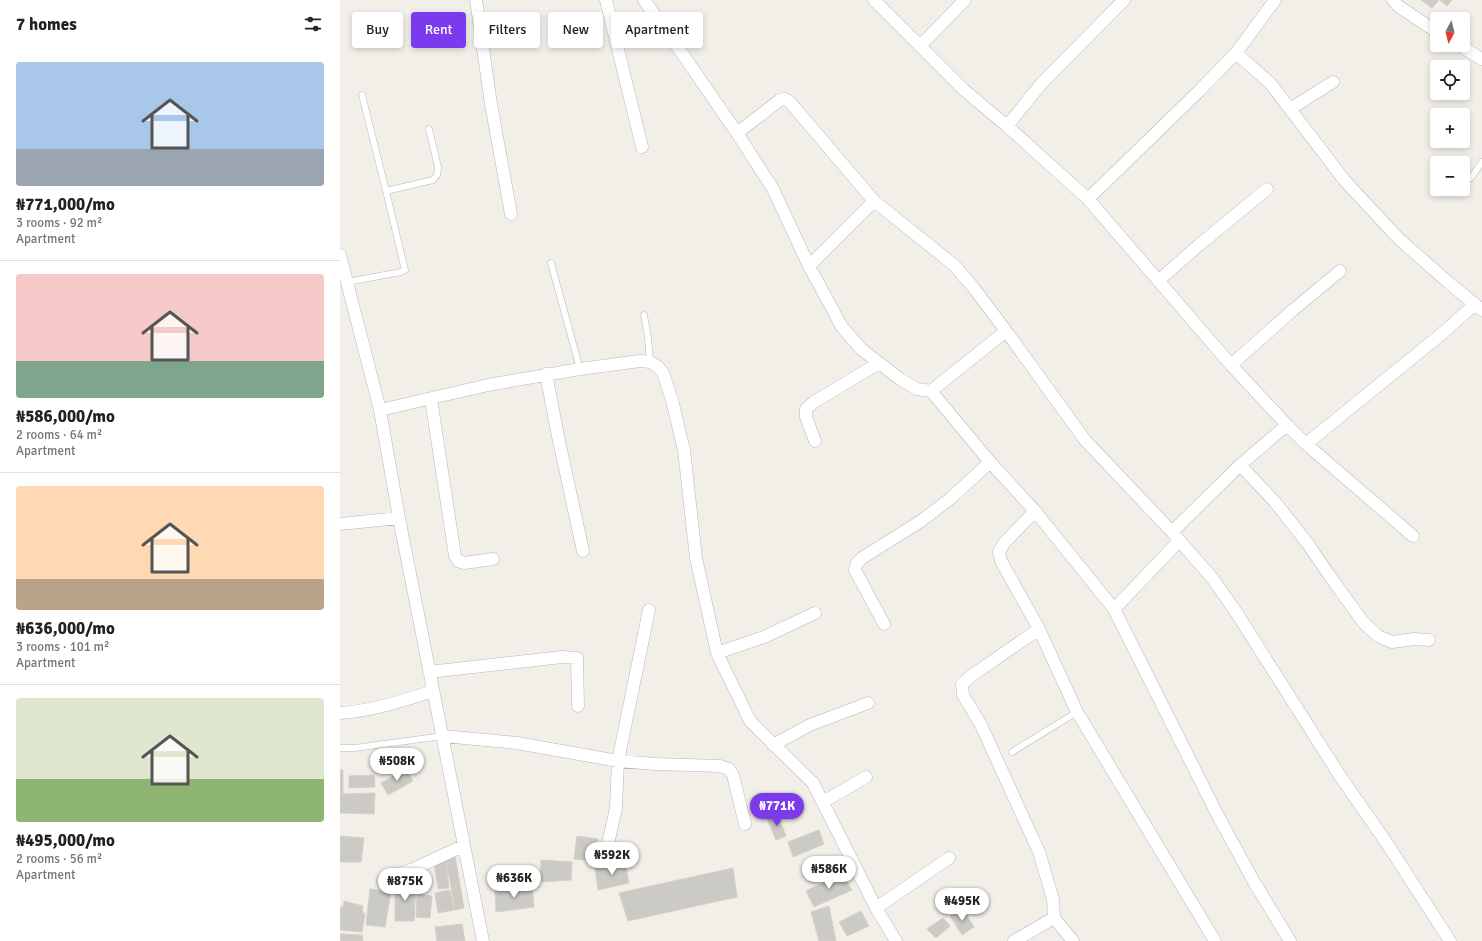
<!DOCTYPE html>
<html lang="en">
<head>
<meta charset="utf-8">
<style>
  body { margin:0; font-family:Signika,sans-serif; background:#f2f2f2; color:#222; height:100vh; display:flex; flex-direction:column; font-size:15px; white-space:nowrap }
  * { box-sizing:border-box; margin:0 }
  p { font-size:13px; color:#767676 }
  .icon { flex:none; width:22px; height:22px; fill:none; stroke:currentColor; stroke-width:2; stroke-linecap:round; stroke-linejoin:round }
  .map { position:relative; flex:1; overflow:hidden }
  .panel { display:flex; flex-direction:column; background:#fff; width:340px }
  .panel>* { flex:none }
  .top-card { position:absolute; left:12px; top:12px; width:380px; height:36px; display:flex; gap:8px }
  .needle { width:26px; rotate:187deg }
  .buttons { position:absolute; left:1090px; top:12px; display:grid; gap:8px }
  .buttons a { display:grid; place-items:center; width:40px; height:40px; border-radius:4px; background:#fff; box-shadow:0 2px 6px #0003; font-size:20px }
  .price { position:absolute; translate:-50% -34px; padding:0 9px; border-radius:14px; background:#fff; color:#222; font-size:13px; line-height:26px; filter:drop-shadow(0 1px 2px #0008) }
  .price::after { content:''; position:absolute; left:50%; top:24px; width:12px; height:9px; margin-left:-6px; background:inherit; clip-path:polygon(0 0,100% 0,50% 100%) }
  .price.on { background:#7c3aed; color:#fff }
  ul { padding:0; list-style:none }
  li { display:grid; align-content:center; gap:8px; height:212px; padding:0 16px }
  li+li { border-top:1px solid #e0e0e0 }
  li span { display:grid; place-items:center; height:124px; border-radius:4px; color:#555 }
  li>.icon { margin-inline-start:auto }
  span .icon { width:72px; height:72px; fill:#fffc; stroke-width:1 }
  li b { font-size:17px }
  h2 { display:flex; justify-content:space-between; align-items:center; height:48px; padding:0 16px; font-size:17px }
  .tag { padding:0 14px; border-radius:4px; background:#fff; box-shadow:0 2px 6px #0003; font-size:14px; line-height:36px }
  .tag.on { background:#7c3aed; color:#fff }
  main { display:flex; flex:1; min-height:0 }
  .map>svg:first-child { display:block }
  .building { fill:#cccac5; stroke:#d6d1c6 }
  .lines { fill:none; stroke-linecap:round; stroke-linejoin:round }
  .lane-casing { stroke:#b5b8bc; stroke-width:7 }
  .street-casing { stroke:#b5b8bc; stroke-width:13 }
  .lane { stroke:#fff; stroke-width:6 }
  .street { stroke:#fff; stroke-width:12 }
</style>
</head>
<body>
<main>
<section class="panel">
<h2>7 homes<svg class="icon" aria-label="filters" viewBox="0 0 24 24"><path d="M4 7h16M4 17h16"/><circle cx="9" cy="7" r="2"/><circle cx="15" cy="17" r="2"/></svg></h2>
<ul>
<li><span style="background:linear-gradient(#a9c7e8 70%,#9aa5b1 0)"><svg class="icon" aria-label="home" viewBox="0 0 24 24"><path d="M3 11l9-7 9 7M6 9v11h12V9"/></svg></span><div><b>₦771,000/mo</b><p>3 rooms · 92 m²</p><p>Apartment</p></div></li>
<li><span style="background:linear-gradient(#f6c9c9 70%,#7fa58c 0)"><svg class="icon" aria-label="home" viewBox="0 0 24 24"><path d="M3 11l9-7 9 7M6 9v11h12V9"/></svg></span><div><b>₦586,000/mo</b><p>2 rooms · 64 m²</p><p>Apartment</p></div></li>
<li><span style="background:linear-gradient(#ffd9b3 75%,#b9a48a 0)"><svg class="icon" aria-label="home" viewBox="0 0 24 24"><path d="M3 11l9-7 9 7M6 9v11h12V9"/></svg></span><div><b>₦636,000/mo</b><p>3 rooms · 101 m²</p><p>Apartment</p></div></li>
<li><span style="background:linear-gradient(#dfe7d0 65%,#8fb573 0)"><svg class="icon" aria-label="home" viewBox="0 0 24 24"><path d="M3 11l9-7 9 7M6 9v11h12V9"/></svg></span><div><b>₦495,000/mo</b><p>2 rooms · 56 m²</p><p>Apartment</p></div></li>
</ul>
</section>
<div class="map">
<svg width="1142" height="941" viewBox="0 0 1142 941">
  <rect width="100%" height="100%" fill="#f1efe8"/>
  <path class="building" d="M 1081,0 L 1099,0 L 1092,8 Z
    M 1100,0 L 1112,0 L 1107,6 Z
    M 66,769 L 73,781 L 48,795 L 41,783 Z
    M 0,770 L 3,770 L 3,794 L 0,794 Z
    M 34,775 L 35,787 L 9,788 L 9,776 Z
    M 35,793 L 34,814 L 0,813 L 0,794 Z
    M 438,815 L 446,836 L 436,840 L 427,819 Z
    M 479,830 L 484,844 L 453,857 L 448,842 Z
    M 0,836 L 24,838 L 21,862 L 0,862 Z
    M 237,836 L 258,839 L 255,861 L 234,859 Z
    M 115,856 L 124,908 L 115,910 L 106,859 Z
    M 201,860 L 232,862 L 231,880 L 200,882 Z
    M 106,861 L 109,888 L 98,889 L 94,862 Z
    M 285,861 L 289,883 L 258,890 L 255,868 Z
    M 393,868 L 397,897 L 288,921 L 279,893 Z
    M 502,874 L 512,890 L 474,907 L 466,891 Z
    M 76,883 L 74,921 L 55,921 L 55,884 Z
    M 192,886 L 194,907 L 156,912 L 155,891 Z
    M 30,889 L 51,892 L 45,927 L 26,925 Z
    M 110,890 L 114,910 L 98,913 L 95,893 Z
    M 77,894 L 92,896 L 90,918 L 76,917 Z
    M 4,901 L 23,906 L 22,913 L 25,913 L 22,932 L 0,930 L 0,907 L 3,907 Z
    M 489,906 L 496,941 L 479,941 L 471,912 Z
    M 623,909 L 634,927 L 622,935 L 610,916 Z
    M 521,911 L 529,926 L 507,936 L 499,922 Z
    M 603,918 L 610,926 L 596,938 L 587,929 Z
    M 122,924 L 125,941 L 97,941 L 95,927 Z
    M 0,934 L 22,935 L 23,941 L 1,941 Z"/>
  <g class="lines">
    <defs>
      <path id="lane" d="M 22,95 L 46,191
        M 1131,178 L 1142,162
        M 211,263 L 240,369
        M 7,282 L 61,272 L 65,270 L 46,191 L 93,180 L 97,175 L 98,167 L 89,129
        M 304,315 L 308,337 L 310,362
        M 0,748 L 15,748 L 103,736
        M 672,752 L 737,712"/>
      <path id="street" d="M 136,0 L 151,104 L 171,214
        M 266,0 L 302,147
        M 304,0 L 346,59 L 397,133 L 433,189 L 469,266 L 502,327 L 521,349 L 560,379 L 577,389 L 591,391 L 650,462 L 695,511 L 774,609 L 877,814 L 914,882 L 950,941
        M 534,0 L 624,90 L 667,126 L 748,199 L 891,365 L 947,425 L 966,444 L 1073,536
        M 1053,0 L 1058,6 L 1097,32
        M 1119,45 L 1142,59
        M 580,46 L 625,0
        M 896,53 L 930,83 L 1005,181 L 1059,239 L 1109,283 L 1142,310
        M 950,109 L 993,82
        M 667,126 L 701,84 L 784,0
        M 397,133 L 440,100 L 445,99 L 449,101 L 534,201 L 614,265 L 633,287 L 666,331 L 745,440 L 832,532 L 873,579 L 896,612 L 1000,776 L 1046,842 L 1110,941
        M 748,199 L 859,91 L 896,53 L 935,0
        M 0,255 L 40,410 L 59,518 L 143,941
        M 469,266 L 534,201
        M 818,281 L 859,245 L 927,189
        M 891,365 L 953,310 L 1000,271
        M 206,374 L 218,436 L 243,551
        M 591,391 L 666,331
        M 91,399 L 115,556 L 118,561 L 124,563 L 153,559
        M 40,410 L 148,385 L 240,369 L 300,361 L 310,362 L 317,366 L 323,373 L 332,400 L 344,450 L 356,558 L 377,653 L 410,721 L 473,783 L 536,908 L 556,941
        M 475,441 L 466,417 L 466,409 L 474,402 L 539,363
        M 966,444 L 1104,332 L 1135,304
        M 900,465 L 935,502 L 968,544 L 989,575 L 1023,622 L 1038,636 L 1052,642 L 1074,639 L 1089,640
        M 695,511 L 664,543 L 659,552 L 661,561 L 699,629 L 737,712 L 875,941
        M 0,524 L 59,518
        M 832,532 L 900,465 L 947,425
        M 774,609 L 839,541
        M 544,624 L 515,570 L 517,563 L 522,558 L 581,521 L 611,498 L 650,462
        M 699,629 L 631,676 L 622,684 L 623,695 L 641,725 L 699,852 L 713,899 L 714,918 L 733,941
        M 377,653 L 424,637 L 475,613
        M 89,672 L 222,657 L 237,658 L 238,706
        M 0,713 C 32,711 62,701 93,691
        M 103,736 L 177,743 L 278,761 L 316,764 L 380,766 L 389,769 L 393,775 L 405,824
        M 433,745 L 470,725 L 528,703
        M 483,802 L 526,777
        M 266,853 L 276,808 L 278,761 L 309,610
        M 43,880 L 71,870 L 123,846
        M 536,908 L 609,858
        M 674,941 L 714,918"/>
    </defs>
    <use href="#lane" class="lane-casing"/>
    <use href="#street" class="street-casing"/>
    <use href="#lane" class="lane"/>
    <use href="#street" class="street"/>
  </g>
</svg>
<div class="buttons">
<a><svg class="needle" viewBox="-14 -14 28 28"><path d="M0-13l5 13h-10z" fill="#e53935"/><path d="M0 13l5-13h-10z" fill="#767676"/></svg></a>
<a><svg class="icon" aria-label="locate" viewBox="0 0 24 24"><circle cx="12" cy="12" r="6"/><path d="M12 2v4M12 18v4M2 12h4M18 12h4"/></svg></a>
<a>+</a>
<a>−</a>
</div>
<b class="price" style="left:57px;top:782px">₦508K</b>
<b class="price on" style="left:437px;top:827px">₦771K</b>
<b class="price" style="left:272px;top:876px">₦592K</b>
<b class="price" style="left:489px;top:890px">₦586K</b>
<b class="price" style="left:174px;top:899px">₦636K</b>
<b class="price" style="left:65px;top:902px">₦875K</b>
<b class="price" style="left:622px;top:922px">₦495K</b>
<div class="top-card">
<a class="tag">Buy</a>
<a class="tag on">Rent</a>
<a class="tag">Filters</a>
<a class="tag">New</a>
<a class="tag">Apartment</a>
</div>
</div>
</main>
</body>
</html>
